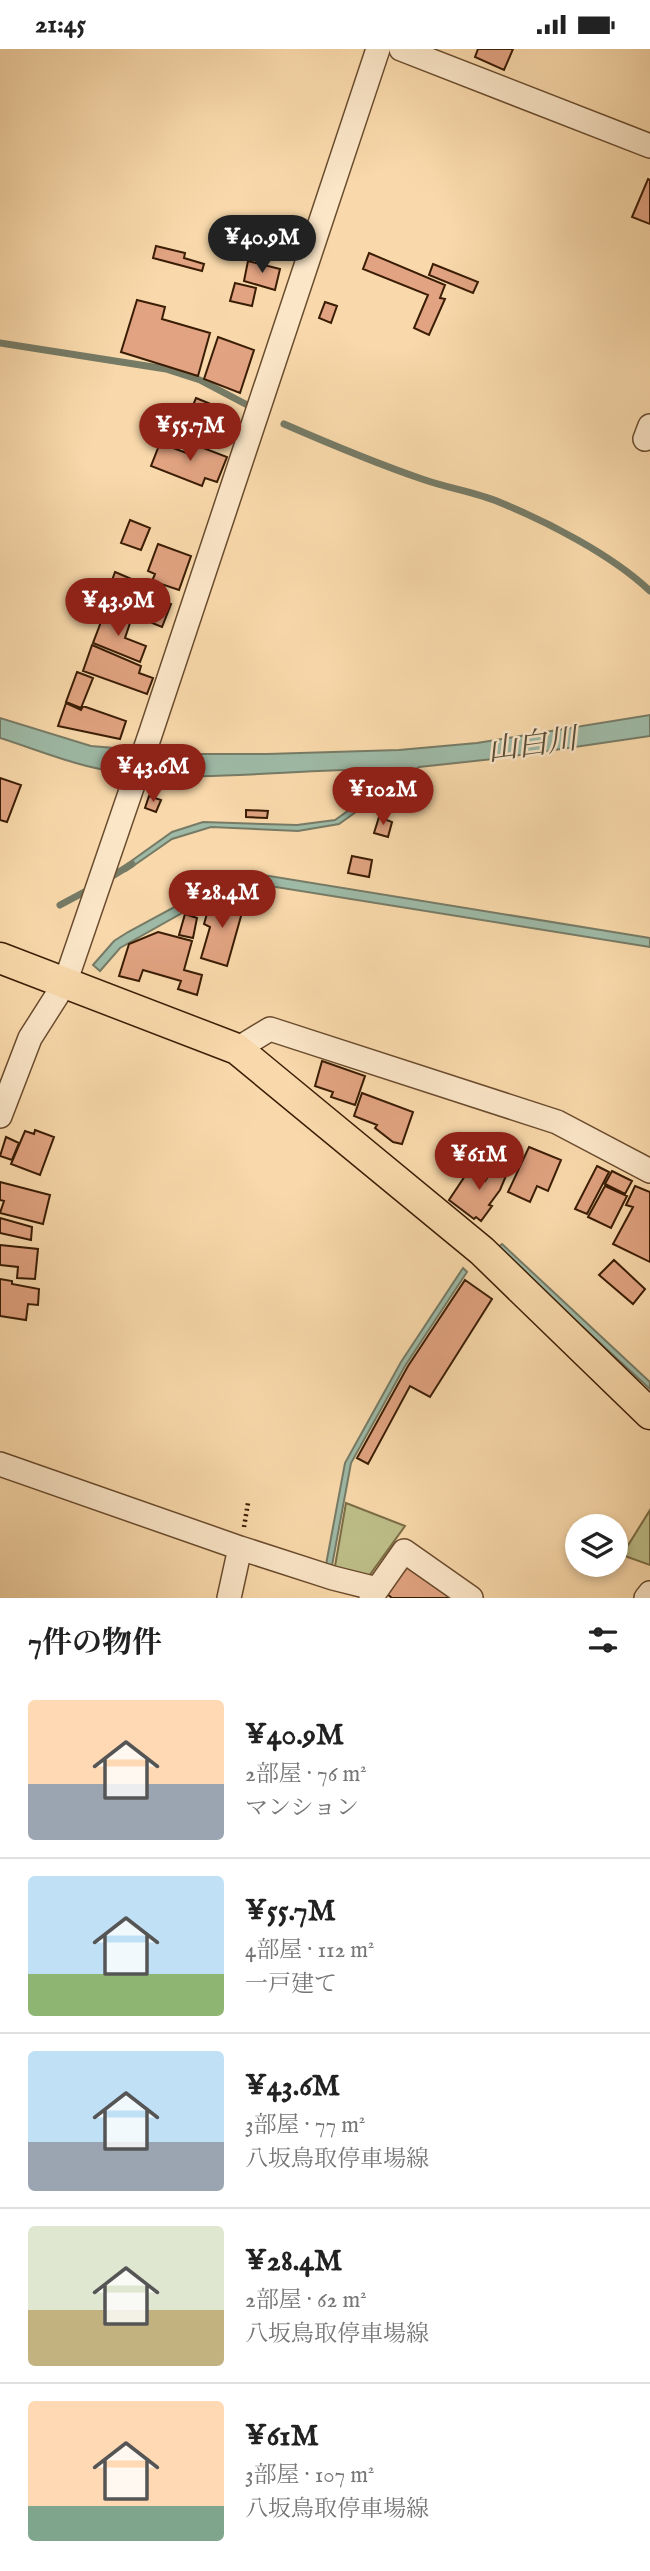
<!DOCTYPE html>
<html lang="ja">
<head>
<meta charset="utf-8">
<style>
  body { margin:0; font-family:"IM FELL English","Noto Serif JP",serif; background:#f6f6f6; color:#222; height:100vh; display:flex; flex-direction:column; font-size:26px; white-space:nowrap }
  * { box-sizing:border-box; margin:0 }
  p { font-size:23px; color:#767676 }
  .icon { flex:none; width:38px; height:38px; fill:none; stroke:currentColor; stroke-width:2; stroke-linecap:round; stroke-linejoin:round }
  .map { position:relative; height:1549px; overflow:hidden }
  .details { display:flex; flex-direction:column; background:#fff; flex:1 }
  .details>* { flex:none }
  .tools { position:absolute; left:565px; top:1465px; display:grid; gap:14px }
  .tools a { display:grid; place-items:center; width:63px; height:63px; border-radius:50%; background:#fff; box-shadow:0 4px 10px #0003; font-size:35px }
  .price { position:absolute; translate:-50% -60px; padding:0 16px; border-radius:24px; background:#8f2418; color:#fff; font-size:23px; line-height:46px; filter:drop-shadow(0 2px 4px #0008) }
  .price::after { content:''; position:absolute; left:50%; top:42px; width:21px; height:16px; margin-left:-10px; background:inherit; clip-path:polygon(0 0,100% 0,50% 100%) }
  .price.on { background:#222; color:#fff }
  ul { padding:0; list-style:none }
  li { display:flex; align-items:center; gap:21px; height:175px; padding:0 28px }
  li+li { border-top:2px solid #e0e0e0 }
  li span { display:grid; place-items:center; flex:none; width:196px; height:140px; border-radius:7px; color:#555 }
  li>.icon { margin-inline-start:auto }
  span .icon { width:84px; height:84px; fill:#fffc; stroke-width:1 }
  li b { font-size:30px }
  h2 { display:flex; justify-content:space-between; align-items:center; height:84px; padding:0 28px; font-size:30px }
  .status { display:flex; justify-content:space-between; align-items:center; height:49px; padding:0 35px; background:#fff; direction:ltr }
  .status svg { height:19px; fill:currentColor }
  .map>svg:first-child { display:block }
  .green { fill:#bebf89; stroke:#7c6e47; stroke-width:2 }
  .water { fill:#9ebaa7; stroke:#767b66; stroke-width:2 }
  .lines { fill:none; stroke-linecap:round; stroke-linejoin:round }
  .stream { stroke:#767b66; stroke-width:7 }
  .building { fill:#e1a381; stroke:#3a1d05; stroke-width:2 }
  .minor-casing { stroke:#6a4c2e; stroke-width:26 }
  .major-casing { stroke:#3a1d05; stroke-width:33 }
  .path { stroke:#3a1d05; stroke-width:4.5; stroke-dasharray:2 3.5; stroke-linecap:butt }
  .minor { stroke:#fbe6c8; stroke-width:23 }
  .major { stroke:#f9d9ab; stroke-width:30 }
  .labels { text-anchor:middle; stroke-width:5; stroke-linejoin:round; paint-order:stroke }
  .water-label { font-size:30px; font-style:italic; fill:#584c36; stroke:#fbe6c8 }
</style>
</head>
<body>
<div class="status"><b>21:45</b><svg viewBox="0 0 49 12"><path d="M0 12V9h3v3zM5 12V6h3v6zM10 12V3h3v9zM15 12V0h3v12zM26 1h20v11H26zM47 4h2v5h-2z"/></svg></div>
<div class="map">
<svg width="650" height="1549" viewBox="0 0 650 1549">
  <rect width="100%" height="100%" fill="#f9d9ab"/>
  <filter id="stains"><feTurbulence type="fractalNoise" baseFrequency=".00286" numOctaves="4"/><feColorMatrix values="0 0 0 0 .2 0 0 0 0 .09 0 0 0 0 .02 0 0 0 .5 -.17"/></filter>
  <radialGradient id="worn" r=".72"><stop offset=".6" stop-color="#630" stop-opacity="0"/><stop offset="1" stop-color="#630" stop-opacity=".3"/></radialGradient>
  <path class="green" d="M 346,1454 L 405,1477 L 366,1531 L 334,1523 Z
    M 650,1461 L 650,1516 L 622,1506 Z"/>
  <path class="water" d="M 650,666 L 650,687 L 493,710 L 419,718 L 339,775 L 298,782 L 211,778 L 172,790 L 126,822 L 123,818 L 172,783 L 203,773 L 297,776 L 335,771 L 405,721 C 310,717 213,735 118,723 C 78,718 38,701 0,689 L 0,669 L 91,697 L 184,705 L 267,705 L 399,701 L 477,694 Z
    M 251,824 L 650,889 L 650,898 L 251,834 L 240,834 L 223,841 L 120,899 L 100,922 L 93,916 L 114,892 L 128,883 L 228,829 Z
    M 502,1195 L 650,1333 L 650,1340 L 497,1199 Z
    M 463,1219 L 467,1223 L 405,1317 L 351,1414 L 331,1522 L 325,1521 L 345,1414 L 401,1313 Z"/>
  <g class="lines">
    <path class="stream" d="M 0,294 L 166,320 L 200,331 L 251,358
      M 284,375 C 330,395 375,414 422,430 C 447,439 475,443 499,453 C 548,473 612,506 650,542
      M 109,829 L 132,815
      M 60,856 L 90,840"/>
  </g>
  <path class="building" d="M 478,0 L 513,0 L 504,21 L 475,8 Z
    M 648,130 L 650,131 L 650,175 L 632,168 Z
    M 156,197 L 185,204 L 184,209 L 204,215 L 202,222 L 153,209 Z
    M 369,204 L 445,236 L 440,249 L 445,250 L 429,286 L 414,279 L 428,246 L 363,220 Z
    M 248,212 L 280,220 L 275,241 L 244,232 Z
    M 433,215 L 478,233 L 473,244 L 429,226 Z
    M 235,234 L 256,239 L 252,257 L 230,252 Z
    M 137,251 L 165,258 L 162,270 L 210,284 L 198,327 L 121,303 Z
    M 325,253 L 337,257 L 331,274 L 319,269 Z
    M 218,288 L 254,301 L 240,344 L 204,330 Z
    M 196,349 L 225,361 L 225,363 L 232,366 L 229,374 L 235,376 L 228,396 L 221,394 L 219,399 L 194,389 L 201,370 L 189,366 Z
    M 160,394 L 189,405 L 193,395 L 227,408 L 217,433 L 205,429 L 202,437 L 151,417 Z
    M 130,471 L 150,479 L 141,501 L 121,494 Z
    M 158,495 L 191,507 L 179,541 L 152,532 L 155,525 L 148,522 Z
    M 115,523 L 141,534 L 135,548 L 146,553 L 151,541 L 164,547 L 162,552 L 171,555 L 162,578 L 100,553 L 108,532 L 111,534 Z
    M 104,565 L 130,574 L 125,589 L 146,597 L 140,613 L 93,594 Z
    M 92,596 L 141,617 L 139,624 L 153,629 L 147,645 L 83,622 Z
    M 77,623 L 93,629 L 81,659 L 66,653 Z
    M 66,654 L 81,661 L 83,657 L 126,672 L 120,690 L 58,677 Z
    M 0,729 L 21,736 L 7,773 L 0,771 Z
    M 357,729 L 358,737 L 336,739 L 336,731 Z
    M 149,747 L 161,751 L 156,763 L 145,759 Z
    M 246,761 L 268,762 L 267,769 L 246,768 Z
    M 379,768 L 392,773 L 388,788 L 374,784 Z
    M 352,807 L 372,811 L 369,828 L 348,824 Z
    M 228,849 L 245,853 L 227,917 L 201,909 L 210,878 L 204,875 L 211,851 L 226,855 Z
    M 185,865 L 197,869 L 193,889 L 179,886 Z
    M 158,883 L 192,892 L 184,921 L 202,926 L 197,946 L 178,940 L 181,932 L 143,921 L 139,932 L 119,927 L 129,895 Z
    M 322,1012 L 365,1027 L 355,1056 L 331,1048 L 333,1043 L 315,1037 Z
    M 362,1044 L 413,1063 L 402,1095 L 393,1093 L 375,1079 L 377,1076 L 354,1067 Z
    M 35,1081 L 54,1088 L 40,1126 L 11,1115 L 25,1082 L 34,1085 Z
    M 6,1088 L 19,1094 L 12,1111 L 0,1107 Z
    M 529,1098 L 561,1111 L 548,1142 L 537,1137 L 530,1153 L 508,1143 Z
    M 497,1114 L 508,1122 L 500,1141 L 489,1156 L 492,1157 L 481,1172 L 476,1168 L 474,1170 L 449,1151 L 469,1121 L 485,1132 Z
    M 597,1117 L 609,1123 L 587,1165 L 575,1160 Z
    M 612,1122 L 632,1132 L 625,1145 L 605,1135 Z
    M 0,1133 L 50,1146 L 43,1175 L 0,1164 L 4,1152 L 0,1151 Z
    M 605,1137 L 627,1147 L 611,1179 L 588,1168 Z
    M 635,1137 L 650,1143 L 650,1213 L 613,1195 L 633,1158 L 626,1156 Z
    M 0,1169 L 32,1178 L 31,1191 L 0,1184 Z
    M 0,1196 L 38,1200 L 35,1230 L 17,1229 L 18,1218 L 0,1216 Z
    M 614,1211 L 645,1240 L 633,1255 L 599,1226 Z
    M 0,1230 L 12,1232 L 12,1235 L 39,1240 L 38,1256 L 28,1255 L 26,1271 L 0,1267 Z
    M 465,1231 L 492,1250 L 430,1348 L 410,1337 L 368,1415 L 357,1409 L 408,1317 Z
    M 405,1517 L 451,1549 L 392,1549 L 386,1544 Z"/>
  <g class="lines">
    <defs>
      <path id="minor" d="M 401,0 L 650,97
        M 645,390 L 650,377
        M 237,1000 L 270,980 L 557,1073 L 650,1122
        M 0,1067 L 30,989 L 65,934 L 151,683 L 378,0
        M 0,1415 L 240,1499
        M 229,1549 L 240,1499 L 333,1529 L 377,1540
        M 371,1549 L 404,1502 L 471,1549
        M 646,1549 L 650,1544"/>
      <path id="major" d="M 0,909 L 237,1000 L 482,1202 L 650,1365"/>
    </defs>
    <use href="#minor" class="minor-casing"/>
    <use href="#major" class="major-casing"/>
    <path class="path" d="M 244,1478 L 248,1454"/>
    <use href="#minor" class="minor"/>
    <use href="#major" class="major"/>
  </g>
  <g class="labels">
    <g class="water-label">
      <text transform="translate(532 695) rotate(-8)" y="10">山白川</text>
    </g>
  </g>
  <rect width="100%" height="100%" filter="url(#stains)"/>
  <rect width="100%" height="100%" fill="url(#worn)"/>
</svg>
<div class="tools">
<a><svg class="icon" aria-label="layers" viewBox="0 0 24 24"><path d="M12 4l9 5-9 5-9-5zM3 14l9 5 9-5"/></svg></a>
</div>
<b class="price on" style="left:262px;top:226px">¥40.9M</b>
<b class="price" style="left:190px;top:414px">¥55.7M</b>
<b class="price" style="left:118px;top:589px">¥43.9M</b>
<b class="price" style="left:153px;top:755px">¥43.6M</b>
<b class="price" style="left:383px;top:778px">¥102M</b>
<b class="price" style="left:222px;top:881px">¥28.4M</b>
<b class="price" style="left:479px;top:1143px">¥61M</b>
</div>
<section class="details">
<h2>7件の物件<svg class="icon" aria-label="filters" viewBox="0 0 24 24"><path d="M4 7h16M4 17h16"/><circle cx="9" cy="7" r="2"/><circle cx="15" cy="17" r="2"/></svg></h2>
<ul>
<li><span style="background:linear-gradient(#ffd9b3 60%,#9aa5b1 0)"><svg class="icon" aria-label="home" viewBox="0 0 24 24"><path d="M3 11l9-7 9 7M6 9v11h12V9"/></svg></span><div><b>¥40.9M</b><p>2部屋 · 76 m²</p><p>マンション</p></div></li>
<li><span style="background:linear-gradient(#bfe0f5 70%,#8fb573 0)"><svg class="icon" aria-label="home" viewBox="0 0 24 24"><path d="M3 11l9-7 9 7M6 9v11h12V9"/></svg></span><div><b>¥55.7M</b><p>4部屋 · 112 m²</p><p>一戸建て</p></div></li>
<li><span style="background:linear-gradient(#bfe0f5 65%,#9aa5b1 0)"><svg class="icon" aria-label="home" viewBox="0 0 24 24"><path d="M3 11l9-7 9 7M6 9v11h12V9"/></svg></span><div><b>¥43.6M</b><p>3部屋 · 77 m²</p><p>八坂鳥取停車場線</p></div></li>
<li><span style="background:linear-gradient(#dfe7d0 60%,#c2b280 0)"><svg class="icon" aria-label="home" viewBox="0 0 24 24"><path d="M3 11l9-7 9 7M6 9v11h12V9"/></svg></span><div><b>¥28.4M</b><p>2部屋 · 62 m²</p><p>八坂鳥取停車場線</p></div></li>
<li><span style="background:linear-gradient(#ffd9b3 75%,#7fa58c 0)"><svg class="icon" aria-label="home" viewBox="0 0 24 24"><path d="M3 11l9-7 9 7M6 9v11h12V9"/></svg></span><div><b>¥61M</b><p>3部屋 · 107 m²</p><p>八坂鳥取停車場線</p></div></li>
</ul>
</section>
</body>
</html>
